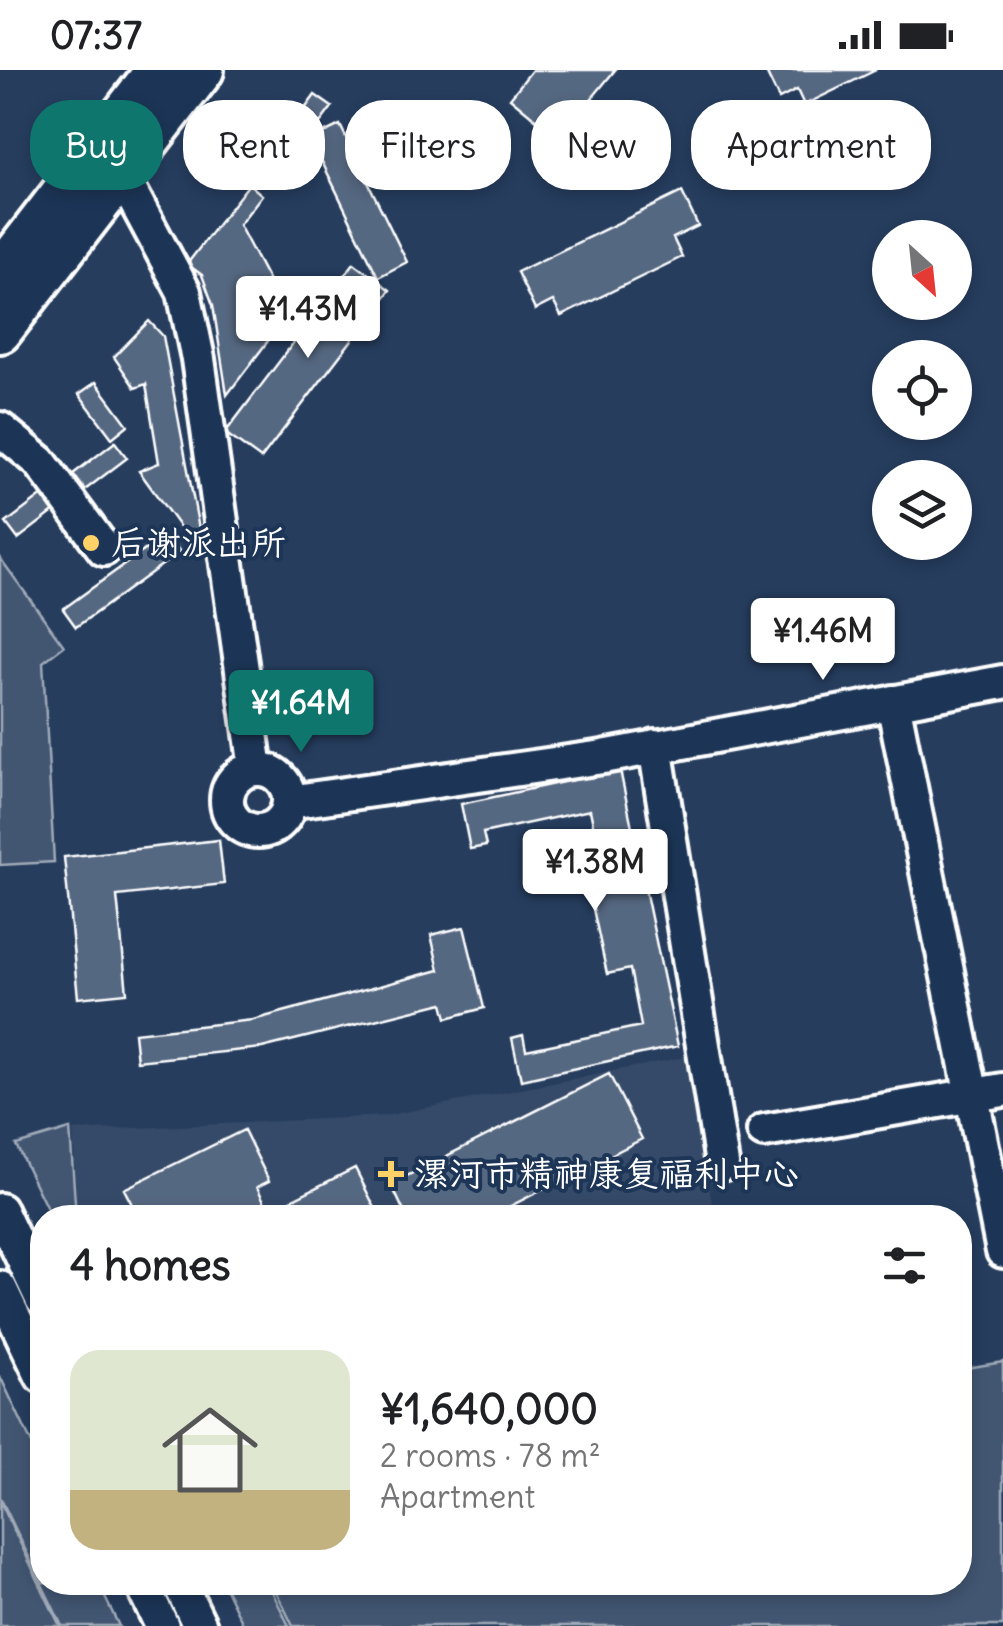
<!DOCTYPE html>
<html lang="en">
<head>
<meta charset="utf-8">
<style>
  body { margin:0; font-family:Delius,"LXGW WenKai TC",sans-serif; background:#f2f2f2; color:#202124; height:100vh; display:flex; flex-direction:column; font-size:38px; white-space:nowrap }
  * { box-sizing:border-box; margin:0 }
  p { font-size:32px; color:#757577 }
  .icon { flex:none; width:55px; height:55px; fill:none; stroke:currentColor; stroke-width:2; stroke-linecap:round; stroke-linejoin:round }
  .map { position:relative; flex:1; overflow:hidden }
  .details { position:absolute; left:30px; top:1135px; width:942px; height:390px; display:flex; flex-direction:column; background:#fff; border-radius:40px; box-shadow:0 5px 15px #0003 }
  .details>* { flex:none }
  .top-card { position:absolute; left:30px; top:30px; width:945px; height:90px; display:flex; gap:20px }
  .needle { width:65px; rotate:153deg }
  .buttons { position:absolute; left:872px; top:150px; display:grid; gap:20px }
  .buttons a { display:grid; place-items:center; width:100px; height:100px; border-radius:50%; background:#fff; box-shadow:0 5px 15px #0003; font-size:50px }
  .price { position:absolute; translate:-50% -85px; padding:0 22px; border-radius:10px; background:#fff; color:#222; font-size:32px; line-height:65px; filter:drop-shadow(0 2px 5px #0008) }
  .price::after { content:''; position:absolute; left:50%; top:60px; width:30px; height:22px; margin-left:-15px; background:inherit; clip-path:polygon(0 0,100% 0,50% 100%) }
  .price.on { background:#0f766e; color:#fff }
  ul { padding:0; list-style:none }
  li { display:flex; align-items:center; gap:30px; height:250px; padding:0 40px }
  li+li { border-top:2px solid #e0e0e0 }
  li span { display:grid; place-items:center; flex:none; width:280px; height:200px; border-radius:30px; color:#555 }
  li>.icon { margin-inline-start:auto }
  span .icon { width:120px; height:120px; fill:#fffc; stroke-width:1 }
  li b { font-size:42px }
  h2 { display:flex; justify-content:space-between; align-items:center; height:120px; padding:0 40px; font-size:42px }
  .tag { padding:0 35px; border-radius:40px; background:#fff; box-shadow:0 5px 15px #0003; font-size:35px; line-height:90px }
  .tag.on { background:#0f766e; color:#fff }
  .status { display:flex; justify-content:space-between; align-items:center; height:70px; padding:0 50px; background:#fff; direction:ltr }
  .status svg { height:28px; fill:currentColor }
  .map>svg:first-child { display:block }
  .built { fill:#344a68 }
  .green { fill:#425672; stroke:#a0aab8; stroke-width:2.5 }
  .building { fill:#556781; stroke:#fff; stroke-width:2.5 }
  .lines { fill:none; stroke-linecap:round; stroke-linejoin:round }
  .minor-casing { stroke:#fff; stroke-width:40 }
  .major-casing { stroke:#fff; stroke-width:50 }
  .minor { stroke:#1d3557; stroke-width:32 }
  .major { stroke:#1d3557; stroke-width:42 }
  .poi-dot { fill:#ffd166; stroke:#1d3557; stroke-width:4 }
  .labels { text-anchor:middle; stroke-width:8; stroke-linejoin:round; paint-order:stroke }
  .poi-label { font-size:35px; fill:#fff; stroke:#1d3557; text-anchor:start }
</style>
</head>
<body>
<div class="status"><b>07:37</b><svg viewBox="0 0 49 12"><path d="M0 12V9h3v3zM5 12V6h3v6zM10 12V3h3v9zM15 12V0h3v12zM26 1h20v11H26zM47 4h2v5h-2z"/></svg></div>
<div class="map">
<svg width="1003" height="1556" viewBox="0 0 1003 1556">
  <rect width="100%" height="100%" fill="#263d5e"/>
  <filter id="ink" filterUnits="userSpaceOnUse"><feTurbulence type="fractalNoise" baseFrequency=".01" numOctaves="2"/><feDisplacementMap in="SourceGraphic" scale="20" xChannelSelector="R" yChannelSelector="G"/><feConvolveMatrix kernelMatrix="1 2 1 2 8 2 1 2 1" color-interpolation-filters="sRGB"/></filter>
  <g filter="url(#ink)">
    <path class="built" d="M 689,986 L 714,1147 L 77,1147 L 73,1061 L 384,1046 Z"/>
    <path class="green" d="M 0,488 L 64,576 L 43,592 L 54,792 L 0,795 Z
      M 70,1059 L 76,1147 L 51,1147 L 16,1075 Z
      M 1003,1292 L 1003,1556 L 293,1556 L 272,1513 L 960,1512 L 960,1299 Z
      M 0,1306 L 42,1395 L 42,1512 L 98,1513 L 119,1556 L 62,1556 L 0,1427 Z
      M 0,1431 L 60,1556 L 0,1556 Z
      M 223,1513 L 268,1513 L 289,1556 L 244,1556 Z"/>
    <path class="building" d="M 532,0 L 615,0 L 579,44 L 564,32 L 545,57 L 510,28 Z
      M 765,0 L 876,0 L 804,35 L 797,20 L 779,29 Z
      M 315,25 L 332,37 L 283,103 L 267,91 Z
      M 340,55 L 407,192 L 378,207 L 311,69 Z
      M 249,114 L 262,125 L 239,155 L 287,246 L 227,325 L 213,235 L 202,205 L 187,194 Z
      M 682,122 L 698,156 L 673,168 L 682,187 L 561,246 L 553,231 L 535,240 L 517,202 Z
      M 354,193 L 390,220 L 261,389 L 225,363 Z
      M 149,251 L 163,266 L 199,459 L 186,466 L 139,401 L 159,393 L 146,314 L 135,318 L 114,287 Z
      M 96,312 L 128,355 L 112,368 L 79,324 Z
      M 115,372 L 127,388 L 85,420 L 73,404 Z
      M 48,421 L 60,437 L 18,469 L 6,453 Z
      M 167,464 L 180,482 L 76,557 L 63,539 Z
      M 620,700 L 678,976 L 521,1010 L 512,968 L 523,965 L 526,980 L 641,956 L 630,899 L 607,904 L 586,806 L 603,803 L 590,740 L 483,763 L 486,776 L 470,779 L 461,734 Z
      M 219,770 L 224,814 L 117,826 L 127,923 L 78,928 L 64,787 Z
      M 464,857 L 484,938 L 447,948 L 443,933 L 262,978 L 137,991 L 134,963 L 253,950 L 439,900 L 431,865 Z
      M 609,1004 L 642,1069 L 487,1148 L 407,1148 L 391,1114 Z
      M 244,1060 L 269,1111 L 257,1117 L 269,1141 L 355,1098 L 380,1148 L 139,1148 L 124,1119 Z"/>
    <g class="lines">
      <defs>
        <path id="minor" d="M 122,106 L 184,222 L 198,289 L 256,699
          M 0,359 L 40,392 L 104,479
          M 893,632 L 1003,1181
          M 655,676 L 722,1094
          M227 730a31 31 0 1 1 62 0a31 31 0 1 1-62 0Z
          M 289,732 L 603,687 L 1003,612
          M 764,1061 L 1003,1020
          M 0,1140 L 42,1229
          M 0,1218 L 42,1306
          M 141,1512 L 162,1556
          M 179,1512 L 200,1556"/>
        <path id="major" d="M 0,205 L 158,0
          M 0,261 L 202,0"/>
      </defs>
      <use href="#minor" class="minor-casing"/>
      <use href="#major" class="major-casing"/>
      <use href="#minor" class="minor"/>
      <use href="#major" class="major"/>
    </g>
  </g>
  <g class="poi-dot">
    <circle cx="91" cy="473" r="10"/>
    <path d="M386 1089h10v10h10v10h-10v10h-10v-10h-10v-10h10z"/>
  </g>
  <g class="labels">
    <g class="poi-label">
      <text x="111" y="485">后谢派出所</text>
      <text x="414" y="1116">漯河市精神康复福利中心</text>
    </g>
  </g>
</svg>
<div class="buttons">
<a><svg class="needle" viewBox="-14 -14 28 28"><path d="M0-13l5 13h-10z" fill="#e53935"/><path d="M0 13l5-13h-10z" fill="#757577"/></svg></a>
<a><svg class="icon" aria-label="locate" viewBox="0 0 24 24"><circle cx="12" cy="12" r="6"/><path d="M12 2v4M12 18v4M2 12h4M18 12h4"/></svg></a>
<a><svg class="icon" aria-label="layers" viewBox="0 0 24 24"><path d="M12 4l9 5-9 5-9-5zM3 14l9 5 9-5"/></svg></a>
</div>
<b class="price" style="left:308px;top:291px">¥1.43M</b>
<b class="price" style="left:823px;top:613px">¥1.46M</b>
<b class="price on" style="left:301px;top:685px">¥1.64M</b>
<b class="price" style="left:595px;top:844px">¥1.38M</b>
<div class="top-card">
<a class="tag on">Buy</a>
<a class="tag">Rent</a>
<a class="tag">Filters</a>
<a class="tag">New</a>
<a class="tag">Apartment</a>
</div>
<section class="details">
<h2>4 homes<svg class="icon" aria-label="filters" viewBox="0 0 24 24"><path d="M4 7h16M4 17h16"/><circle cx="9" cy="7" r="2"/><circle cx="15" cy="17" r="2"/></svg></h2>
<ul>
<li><span style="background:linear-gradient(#dfe7d0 70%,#c2b280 0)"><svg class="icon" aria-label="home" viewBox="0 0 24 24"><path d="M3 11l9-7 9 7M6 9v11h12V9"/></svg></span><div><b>¥1,640,000</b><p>2 rooms · 78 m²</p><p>Apartment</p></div></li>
</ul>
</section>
</div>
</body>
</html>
